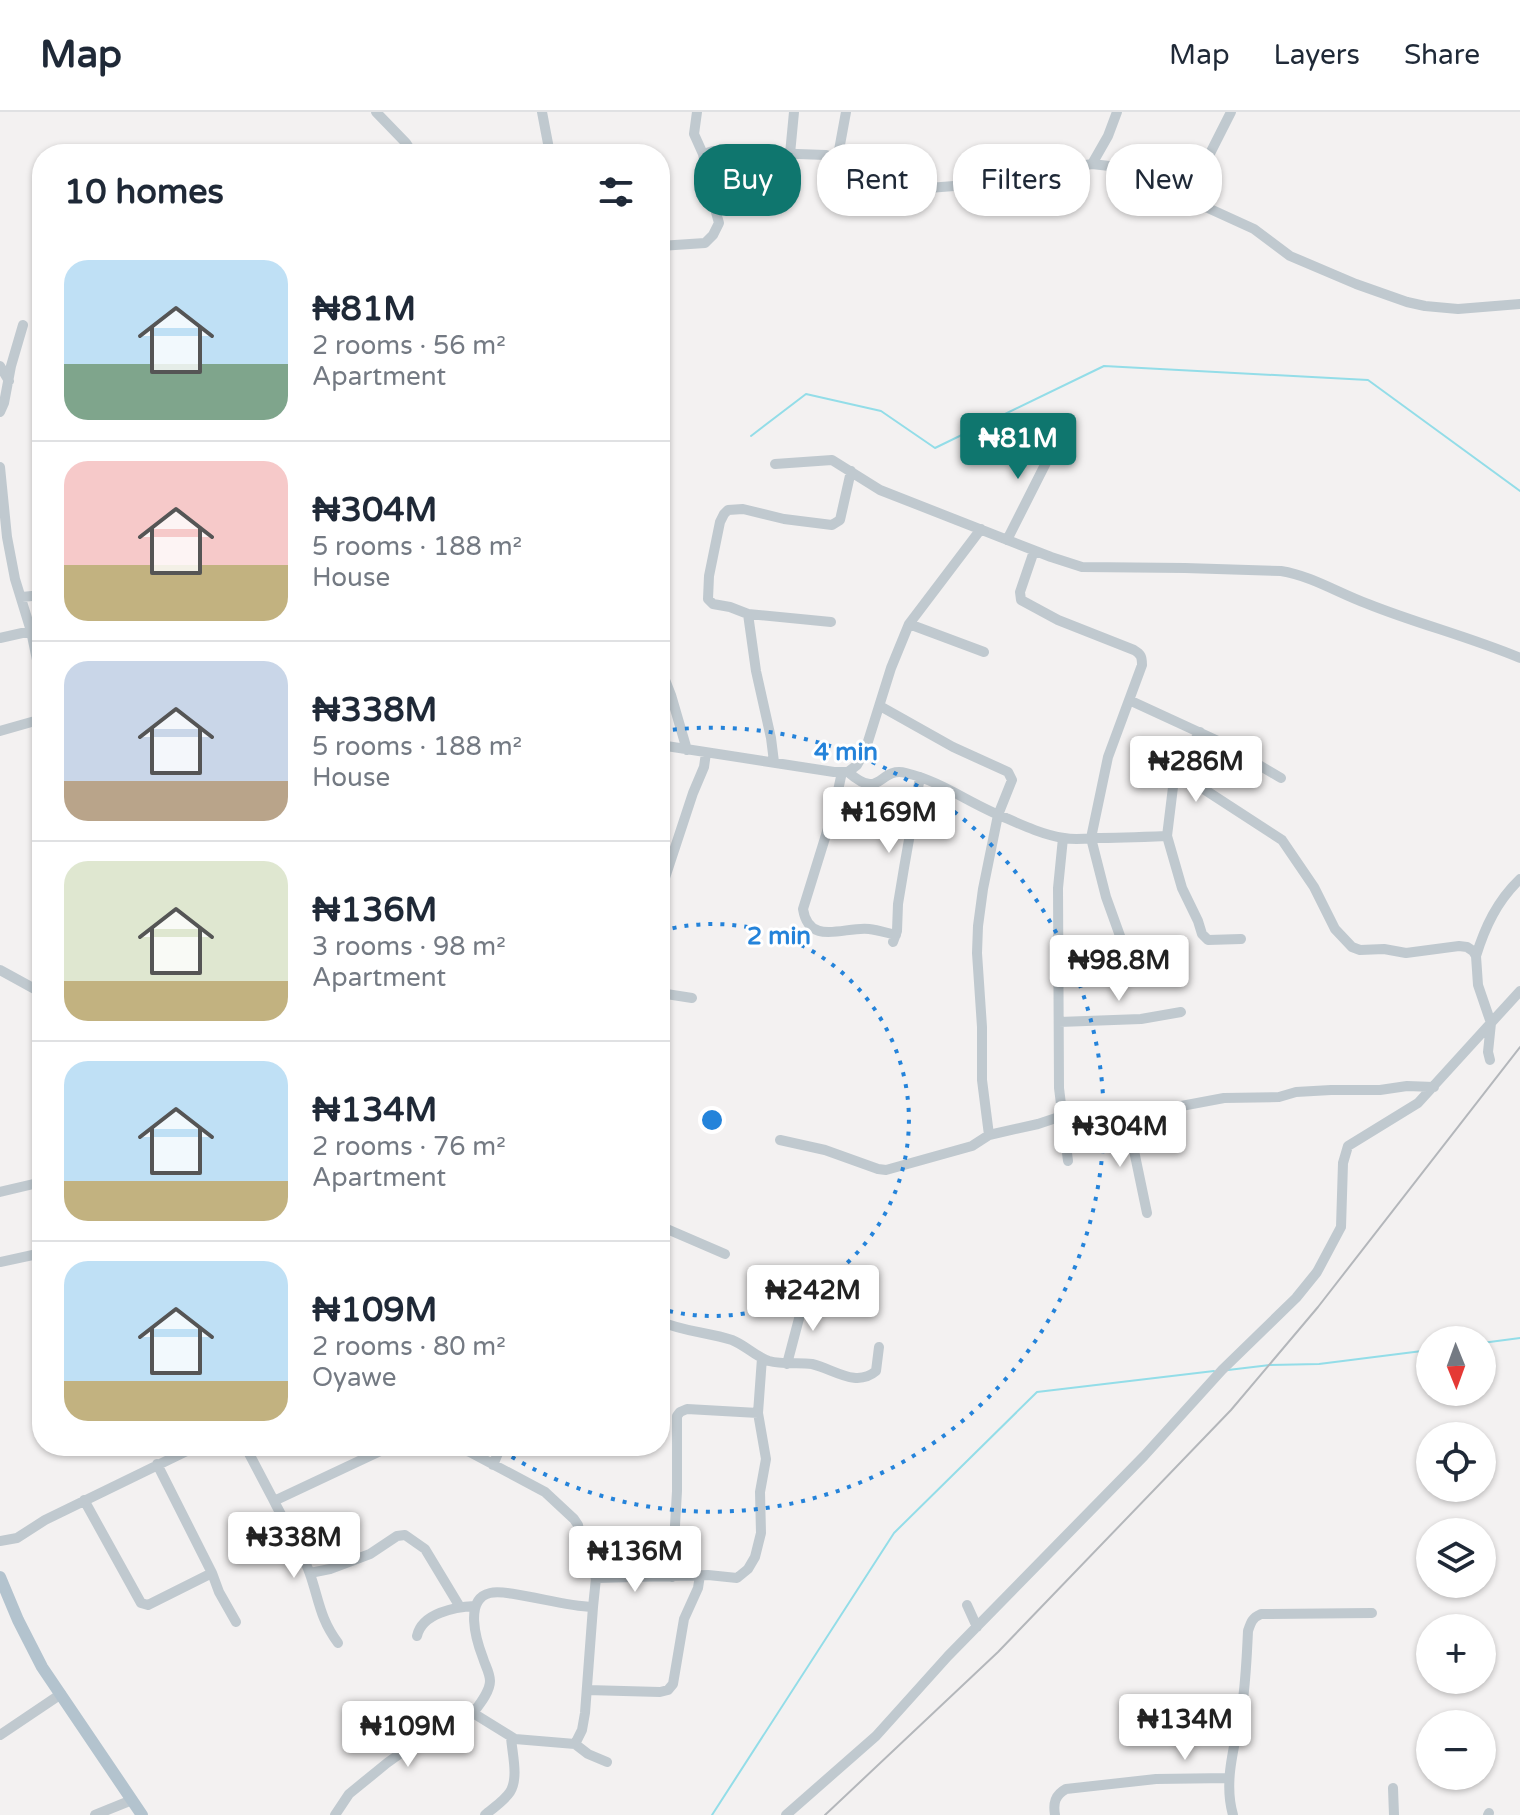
<!DOCTYPE html>
<html lang="en">
<head>
<meta charset="utf-8">
<style>
  body { margin:0; font-family:"Varela Round",sans-serif; background:#f6f6f7; color:#1f2937; height:100vh; display:flex; flex-direction:column; font-size:30px; white-space:nowrap }
  * { box-sizing:border-box; margin:0 }
  p { font-size:26px; color:#747a83 }
  .icon { flex:none; width:44px; height:44px; fill:none; stroke:currentColor; stroke-width:2; stroke-linecap:round; stroke-linejoin:round }
  .map { position:relative; flex:1; overflow:hidden }
  .details { position:absolute; left:32px; top:32px; width:638px; height:1312px; display:flex; flex-direction:column; background:#fff; border-radius:32px; box-shadow:0 2px 6px #0004 }
  .details>* { flex:none }
  .top-card { position:absolute; left:694px; top:32px; width:706px; height:72px; display:flex; gap:16px }
  .needle { width:52px; rotate:179deg }
  .tools { position:absolute; left:1416px; top:1214px; display:grid; gap:16px }
  .tools a { display:grid; place-items:center; width:80px; height:80px; border-radius:50%; background:#fff; box-shadow:0 2px 6px #0004; font-size:40px }
  .price { position:absolute; translate:-50% -68px; padding:0 18px; border-radius:8px; background:#fff; color:#222; font-size:26px; line-height:52px; filter:drop-shadow(0 2px 4px #0008) }
  .price::after { content:''; position:absolute; left:50%; top:48px; width:24px; height:18px; margin-left:-12px; background:inherit; clip-path:polygon(0 0,100% 0,50% 100%) }
  .price.current { background:#0f766e; color:#fff }
  ul { padding:0; list-style:none }
  li { display:flex; align-items:center; gap:24px; height:200px; padding:0 32px }
  li+li { border-top:2px solid #e0e1e3 }
  li span { display:grid; place-items:center; flex:none; width:224px; height:160px; border-radius:24px; color:#555 }
  li>.icon { margin-inline-start:auto }
  span .icon { width:96px; height:96px; fill:#fffc; stroke-width:1 }
  li b { font-size:34px }
  h2 { display:flex; justify-content:space-between; align-items:center; height:96px; padding:0 32px; font-size:34px }
  .tag { padding:0 28px; border-radius:32px; background:#fff; box-shadow:0 2px 6px #0004; font-size:28px; line-height:72px }
  .tag.current { background:#0f766e; color:#fff }
  header { display:flex; align-items:center; gap:48px; box-sizing:border-box; height:112px; padding:0 40px; background:#fff; border-bottom:2px solid #e0e1e3 }
  header strong { font-size:38px }
  nav { display:flex; gap:44px; margin-inline-start:auto; font-size:28px }
  .map>svg:first-child { display:block }
  .lines { fill:none; stroke-linecap:round; stroke-linejoin:round }
  .stream { stroke:#93dde8; stroke-width:2 }
  .minor { stroke:#c0c9cf; stroke-width:10 }
  .major { stroke:#b3c3ce; stroke-width:12 }
  .rail { stroke:#b4b7bb; stroke-width:2 }
  .ring { fill:none; stroke:#2483da; stroke-width:4; stroke-dasharray:4 8 }
  .centre { fill:#2483da; stroke:#fff; stroke-width:4 }
  .ring-label { font-size:24px; text-anchor:middle; font-weight:bold; fill:#2483da; stroke:#fff; stroke-width:6; stroke-linejoin:round; paint-order:stroke }
</style>
</head>
<body>
<header>
<strong>Map</strong>
<nav><a>Map</a><a>Layers</a><a>Share</a></nav>
</header>
<div class="map">
<svg width="1520" height="1703" viewBox="0 0 1520 1703">
  <rect width="100%" height="100%" fill="#f3f1f1"/>
  <g class="lines">
    <path class="stream" d="M 751,324 L 806,282 L 881,299 L 935,336 L 1104,254 L 1368,268 L 1520,379
      M 1482,1231 L 1520,1226
      M 1228,1258 L 1270,1253 L 1319,1252 L 1430,1238
      M 712,1703 L 894,1421 L 1037,1280 L 1214,1259"/>
    <path class="minor" d="M 376,0 L 406,31 L 413,42
      M 542,0 L 550,42
      M 697,0 L 694,22 L 703,42
      M 790,42 L 794,0
      M 837,49 L 846,0
      M 1092,52 L 1108,24 L 1117,0
      M 1187,87 L 1231,0
      M 660,134 L 705,131 L 713,123 L 719,111 L 712,86 L 703,42 L 713,39 L 826,43 L 837,49 L 839,69 L 844,73 L 861,77 L 890,79 L 967,73 L 1092,52 L 1118,55 L 1254,117 L 1290,144 L 1356,172 L 1407,190 L 1425,194 L 1458,197 L 1520,192
      M 0,254 L 9,269
      M 0,300 L 4,291 L 11,254 L 23,213
      M 775,352 L 832,348 L 880,378 L 1051,445 L 1082,455 L 1185,456 L 1281,459 C 1312,464 1338,481 1368,492 C 1418,512 1470,525 1520,546
      M 0,355 L 7,425 L 15,467 L 31,519 L 42,572
      M 1007,428 L 1059,325
      M 1034,439 L 1020,480 L 1021,488 L 1058,508 L 1134,538 C 1141,542 1142,545 1142,553 L 1108,645 L 1091,726 L 1106,785 L 1133,860
      M 22,485 L 42,483
      M 748,502 L 756,559 L 771,626 L 774,650
      M 831,510 L 748,502 L 730,495 L 713,492 L 708,487 L 709,464 L 720,410 L 724,402 L 728,398 L 743,397 L 784,407 L 832,413 L 840,408 L 851,359
      M 909,512 L 984,540
      M 0,526 L 31,519
      M 660,555 L 671,583 L 687,638
      M 1129,588 L 1218,629 L 1281,666
      M 880,594 L 953,635 L 1008,660 L 1012,668 L 998,703 L 983,777 L 978,814 L 977,841 L 982,915 L 982,968 L 989,1023
      M 0,619 L 42,607
      M 660,633 L 834,660 L 848,660 L 857,653 L 865,639 L 891,556 L 909,512 L 981,417
      M 842,660 L 834,697 L 803,797 C 809,835 845,814 869,817 C 878,818 887,821 896,823
      M 848,660 C 882,690 878,654 906,661 C 941,669 972,693 1006,706 C 1024,714 1044,723 1064,726 C 1074,728 1084,727 1094,726 C 1119,726 1143,725 1167,724
      M 1174,667 L 1181,650 L 1200,620
      M 42,717 C 39,727 36,736 42,746
      M 1063,726 L 1058,776 L 1059,976 L 1068,1049
      M 660,781 L 693,681 L 704,655 L 706,641
      M 1241,827 L 1208,828 L 1202,822 L 1198,809 L 1182,776 L 1167,724 L 1174,667 L 1202,676 L 1282,728 L 1314,775 L 1335,817 L 1352,835 L 1360,838 L 1384,837 L 1406,841 L 1459,834 L 1467,835 L 1473,839 L 1476,844 L 1478,873 L 1491,911 L 1488,940 L 1490,948
      M 893,830 L 897,819 L 898,792 L 904,756 L 920,665
      M 1476,844 C 1485,815 1497,789 1520,767
      M 0,858 L 42,881
      M 660,881 L 692,886
      M 1059,910 L 1141,907 L 1181,900
      M 42,919 L 39,932 L 42,941
      M 1127,1005 L 1147,1101
      M 780,1028 L 825,1038 L 878,1057 L 886,1058 L 972,1034 L 989,1023 L 1038,1012 L 1062,1004 L 1087,1009 L 1112,1007 L 1224,986 L 1279,985 L 1296,980 L 1331,978 L 1380,978 L 1407,974 L 1434,975
      M 0,1080 L 42,1070
      M 660,1114 L 725,1142
      M 0,1150 L 42,1141
      M 660,1209 C 683,1220 708,1220 732,1228 C 745,1233 756,1245 769,1249 C 784,1253 798,1250 812,1252 C 834,1257 856,1276 876,1259 L 879,1235
      M 787,1252 L 806,1180
      M 245,1334 L 274,1389 L 391,1334
      M 157,1352 L 212,1461 L 219,1480 L 236,1510
      M 493,1353 L 501,1334
      M 84,1388 L 141,1491 L 148,1493 L 212,1461
      M 274,1389 C 286,1413 301,1437 310,1462 C 319,1488 320,1507 338,1531
      M 0,1429 L 17,1426 L 45,1408 L 197,1334
      M 310,1461 L 330,1457 L 370,1442 L 397,1424 L 405,1423 L 425,1437 L 460,1495
      M 672,1465 L 677,1379 L 677,1304 L 680,1300 L 687,1297 L 758,1301
      M 596,1466 L 708,1463 L 737,1466 L 748,1457 L 755,1445 L 761,1421 L 760,1380 L 766,1347 L 758,1301 L 762,1246
      M 967,1493 L 977,1515
      M 417,1524 C 422,1501 455,1495 475,1494
      M 587,1578 L 660,1580 L 668,1578 L 673,1572 L 684,1507 L 698,1476 L 700,1463
      M 473,1601 L 515,1627 L 575,1632 L 588,1642 L 607,1650
      M 0,1623 L 61,1582
      M 575,1632 L 582,1618 L 585,1601 L 593,1495
      M 1393,1676 L 1394,1703
      M 95,1703 L 132,1688
      M 335,1703 L 349,1682 L 387,1651 L 412,1633 L 473,1601 C 479,1593 490,1580 490,1569 C 490,1561 485,1553 483,1546 C 476,1528 464,1487 490,1481 C 498,1479 507,1481 514,1482 C 541,1486 567,1494 593,1495 L 596,1466 L 583,1440 L 578,1413 L 574,1407 L 545,1380 L 470,1340 L 451,1334
      M 485,1703 C 493,1696 504,1689 510,1680 C 519,1666 512,1641 511,1625
      M 786,1703 L 876,1624 L 948,1544 L 1144,1344 L 1222,1258 L 1296,1186 L 1317,1160 L 1341,1115 L 1343,1051 L 1348,1034 L 1418,991 L 1520,879
      M 1055,1703 C 1053,1691 1055,1683 1066,1677 L 1156,1667 L 1229,1666
      M 1233,1703 C 1222,1665 1238,1625 1243,1587 C 1246,1564 1247,1541 1248,1519 C 1251,1510 1252,1506 1261,1502 L 1372,1501
      M 1488,1703 L 1489,1701"/>
    <path class="major" d="M 0,1465 L 18,1508 L 42,1555 L 142,1703"/>
    <path class="rail" d="M 825,1703 L 998,1540 L 1231,1298 L 1318,1195 L 1520,935"/>
  </g>
  <g class="ring">
    <path d="M661 819A196 196 0 1 1 661 1197"/>
    <path d="M661 619A392 392 0 1 1 496 1335"/>
  </g>
  <circle cx="712" cy="1008" r="12" class="centre"/>
  <g class="ring-label">
    <text x="846" y="648">4 min</text>
    <text x="779" y="832">2 min</text>
  </g>
</svg>
<div class="tools">
<a><svg class="needle" viewBox="-14 -14 28 28"><path d="M0-13l5 13h-10z" fill="#e53935"/><path d="M0 13l5-13h-10z" fill="#747a83"/></svg></a>
<a><svg class="icon" aria-label="locate" viewBox="0 0 24 24"><circle cx="12" cy="12" r="6"/><path d="M12 2v4M12 18v4M2 12h4M18 12h4"/></svg></a>
<a><svg class="icon" aria-label="layers" viewBox="0 0 24 24"><path d="M12 4l9 5-9 5-9-5zM3 14l9 5 9-5"/></svg></a>
<a>+</a>
<a>−</a>
</div>
<b class="price current" style="left:1018px;top:369px">₦81M</b>
<b class="price" style="left:1196px;top:692px">₦286M</b>
<b class="price" style="left:889px;top:743px">₦169M</b>
<b class="price" style="left:1119px;top:891px">₦98.8M</b>
<b class="price" style="left:1120px;top:1057px">₦304M</b>
<b class="price" style="left:813px;top:1221px">₦242M</b>
<b class="price" style="left:294px;top:1468px">₦338M</b>
<b class="price" style="left:635px;top:1482px">₦136M</b>
<b class="price" style="left:1185px;top:1650px">₦134M</b>
<b class="price" style="left:408px;top:1657px">₦109M</b>
<div class="top-card">
<a class="tag current">Buy</a>
<a class="tag">Rent</a>
<a class="tag">Filters</a>
<a class="tag">New</a>
</div>
<section class="details">
<h2>10 homes<svg class="icon" aria-label="filters" viewBox="0 0 24 24"><path d="M4 7h16M4 17h16"/><circle cx="9" cy="7" r="2"/><circle cx="15" cy="17" r="2"/></svg></h2>
<ul>
<li><span style="background:linear-gradient(#bfe0f5 65%,#7fa58c 0)"><svg class="icon" aria-label="home" viewBox="0 0 24 24"><path d="M3 11l9-7 9 7M6 9v11h12V9"/></svg></span><div><b>₦81M</b><p>2 rooms · 56 m²</p><p>Apartment</p></div></li>
<li><span style="background:linear-gradient(#f6c9c9 65%,#c2b280 0)"><svg class="icon" aria-label="home" viewBox="0 0 24 24"><path d="M3 11l9-7 9 7M6 9v11h12V9"/></svg></span><div><b>₦304M</b><p>5 rooms · 188 m²</p><p>House</p></div></li>
<li><span style="background:linear-gradient(#c9d6e8 75%,#b9a48a 0)"><svg class="icon" aria-label="home" viewBox="0 0 24 24"><path d="M3 11l9-7 9 7M6 9v11h12V9"/></svg></span><div><b>₦338M</b><p>5 rooms · 188 m²</p><p>House</p></div></li>
<li><span style="background:linear-gradient(#dfe7d0 75%,#c2b280 0)"><svg class="icon" aria-label="home" viewBox="0 0 24 24"><path d="M3 11l9-7 9 7M6 9v11h12V9"/></svg></span><div><b>₦136M</b><p>3 rooms · 98 m²</p><p>Apartment</p></div></li>
<li><span style="background:linear-gradient(#bfe0f5 75%,#c2b280 0)"><svg class="icon" aria-label="home" viewBox="0 0 24 24"><path d="M3 11l9-7 9 7M6 9v11h12V9"/></svg></span><div><b>₦134M</b><p>2 rooms · 76 m²</p><p>Apartment</p></div></li>
<li><span style="background:linear-gradient(#bfe0f5 75%,#c2b280 0)"><svg class="icon" aria-label="home" viewBox="0 0 24 24"><path d="M3 11l9-7 9 7M6 9v11h12V9"/></svg></span><div><b>₦109M</b><p>2 rooms · 80 m²</p><p>Oyawe</p></div></li>
</ul>
</section>
</div>
</body>
</html>
